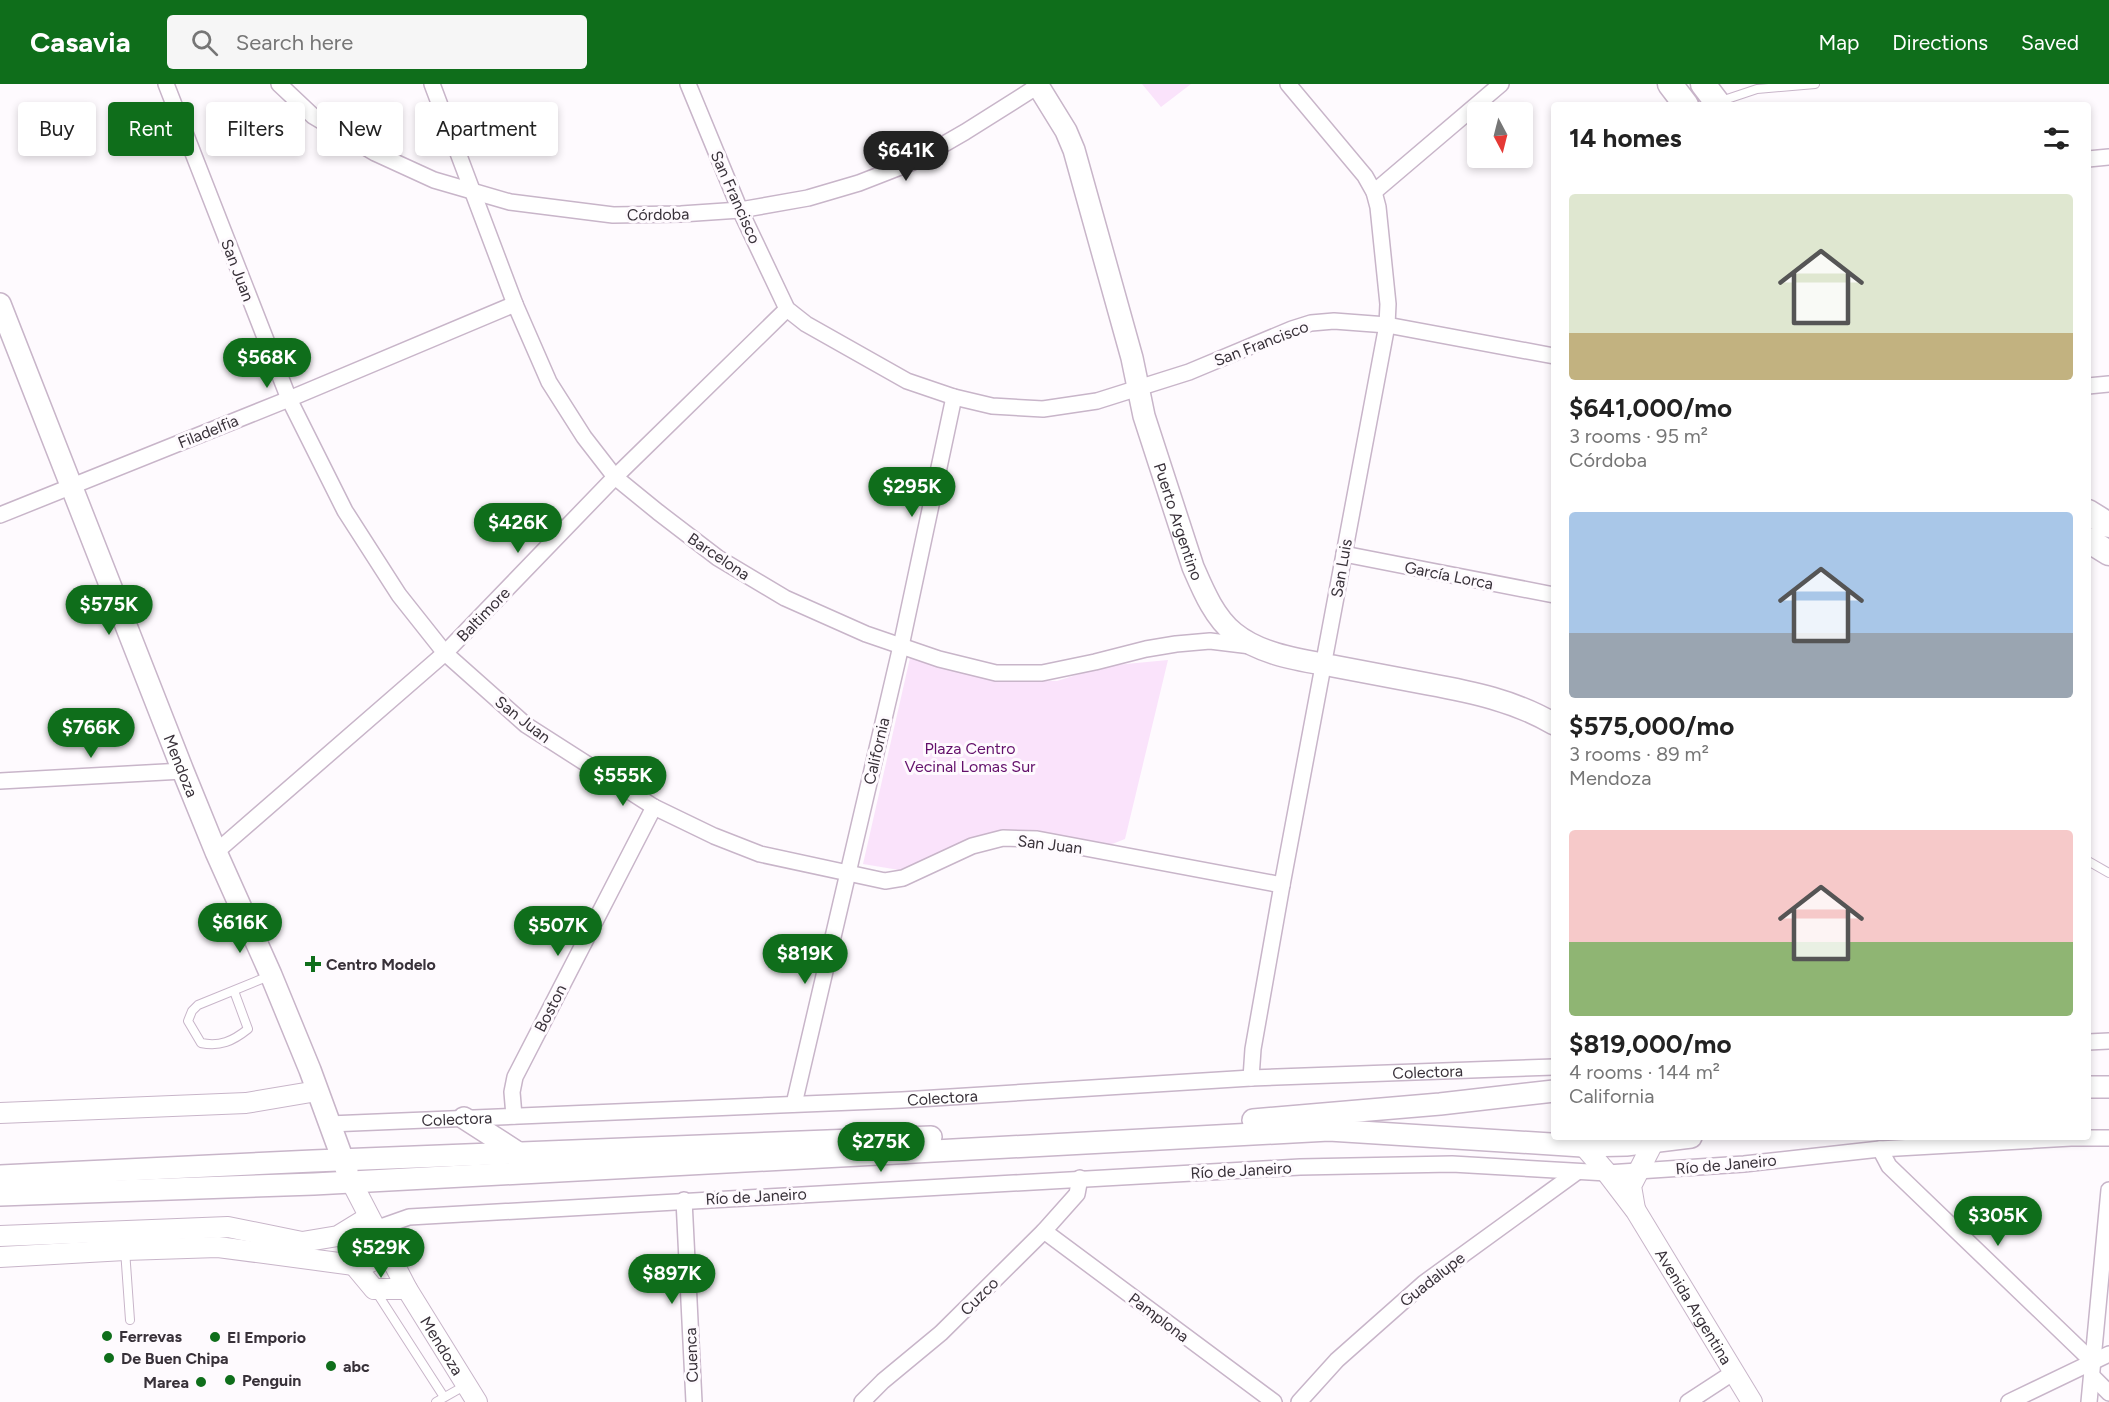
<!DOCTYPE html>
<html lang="en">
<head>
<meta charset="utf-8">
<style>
  body { margin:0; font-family:Figtree,sans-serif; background:#f6f6f6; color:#222; height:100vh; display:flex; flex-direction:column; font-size:22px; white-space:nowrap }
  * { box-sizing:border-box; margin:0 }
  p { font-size:20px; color:#767676 }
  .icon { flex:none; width:33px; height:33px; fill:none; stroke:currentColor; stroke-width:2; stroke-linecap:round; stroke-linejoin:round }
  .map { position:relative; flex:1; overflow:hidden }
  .details { position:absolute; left:1551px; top:18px; width:540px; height:1038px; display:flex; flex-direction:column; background:#fff; border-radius:6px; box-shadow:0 3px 9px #0003 }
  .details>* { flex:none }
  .guide { position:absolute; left:18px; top:18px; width:570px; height:54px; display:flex; gap:12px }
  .needle { width:39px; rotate:173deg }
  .tools { position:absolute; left:1467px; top:18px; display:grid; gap:12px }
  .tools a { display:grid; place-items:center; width:66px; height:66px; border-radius:6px; background:#fff; box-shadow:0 3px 9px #0003; font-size:30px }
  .price { position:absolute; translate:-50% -51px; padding:0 14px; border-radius:21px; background:#0f6e1b; color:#fff; font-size:20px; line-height:39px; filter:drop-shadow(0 2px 3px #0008) }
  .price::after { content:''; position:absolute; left:50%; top:36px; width:18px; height:14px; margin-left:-9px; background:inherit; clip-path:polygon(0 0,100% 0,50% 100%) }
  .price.selected { background:#222; color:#fff }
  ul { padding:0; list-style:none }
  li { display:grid; align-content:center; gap:12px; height:318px; padding:0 18px }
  li span { display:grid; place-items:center; height:186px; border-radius:6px; color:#555 }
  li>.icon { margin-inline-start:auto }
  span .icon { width:108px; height:108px; fill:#fffc; stroke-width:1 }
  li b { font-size:26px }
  h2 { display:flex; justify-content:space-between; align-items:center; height:72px; padding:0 18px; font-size:26px }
  .chip { padding:0 21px; border-radius:6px; background:#fff; box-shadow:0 3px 9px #0003; font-size:21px; line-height:54px }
  .chip.selected { background:#0f6e1b; color:#fff }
  header { display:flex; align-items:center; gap:36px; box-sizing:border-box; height:84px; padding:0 30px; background:#0f6e1b; color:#fff }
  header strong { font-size:28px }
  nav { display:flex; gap:33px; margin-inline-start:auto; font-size:21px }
  .search { width:420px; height:54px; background:#f6f6f6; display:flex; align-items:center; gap:15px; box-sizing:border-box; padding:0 21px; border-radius:6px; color:#767676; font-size:22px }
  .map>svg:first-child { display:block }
  .green { fill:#fae3fb }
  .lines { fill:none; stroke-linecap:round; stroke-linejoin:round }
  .service-casing { stroke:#c8b5c9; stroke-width:10 }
  .minor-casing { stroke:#c8b5c9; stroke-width:18 }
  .tertiary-casing { stroke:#c8b5c9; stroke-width:22 }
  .secondary-casing { stroke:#c8b5c9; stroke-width:24 }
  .primary-casing { stroke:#c8b5c9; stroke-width:27 }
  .service { stroke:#fff; stroke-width:8 }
  .minor { stroke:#fff; stroke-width:15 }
  .tertiary { stroke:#fff; stroke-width:20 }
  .secondary { stroke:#fff; stroke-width:21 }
  .primary { stroke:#fff; stroke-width:24 }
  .poi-dot { fill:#0f6e1b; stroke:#fefafe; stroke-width:2 }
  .labels { text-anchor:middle; stroke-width:6; stroke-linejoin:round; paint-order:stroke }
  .street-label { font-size:16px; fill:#383139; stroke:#fefafe }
  .park-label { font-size:16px; fill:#63106b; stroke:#fefafe }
  .poi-label { font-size:16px; font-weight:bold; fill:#383139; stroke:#fefafe; text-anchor:start }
</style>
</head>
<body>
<header>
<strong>Casavia</strong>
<div class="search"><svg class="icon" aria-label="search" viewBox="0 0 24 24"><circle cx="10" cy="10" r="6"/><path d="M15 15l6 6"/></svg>Search here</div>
<nav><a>Map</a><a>Directions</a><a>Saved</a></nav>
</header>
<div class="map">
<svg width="2109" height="1318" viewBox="0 0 2109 1318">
  <rect width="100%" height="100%" fill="#fefafe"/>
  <path class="green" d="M 1142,0 L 1191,0 L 1161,23 Z
    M 910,574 L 990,595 L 1057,597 L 1105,582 L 1168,576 L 1125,755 L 1107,762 L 1000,748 L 899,786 L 863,780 Z"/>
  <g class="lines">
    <defs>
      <path id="service" d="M 1721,17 L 1757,5 L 1815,0
        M 2088,777 L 2109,789
        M 234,907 L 248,945 C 233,957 220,963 201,959 L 188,937 L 192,927 L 198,921 L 269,892
        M 125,1166 L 130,1236
        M 375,1206 L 444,1313
        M 436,1318 L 466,1301"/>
      <g id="minor">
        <path d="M 166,0 L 289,315 L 345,427 L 399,511 L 445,569 L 526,641 L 654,723 L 714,752 L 760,770 L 885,797 L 903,794 L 972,762 L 1003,754 L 1037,755 L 1282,801"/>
        <path d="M 279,0 L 313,32 L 375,69 L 434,96 L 510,118 L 613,131 L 681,130 L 740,126 L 808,114 L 859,99 L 913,78 L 965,48 L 1041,0"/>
        <path d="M 432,0 L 515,220 L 549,298 L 584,353 L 615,393 L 658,428 L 718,474 L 785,514 L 866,550 L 939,575 L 996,589 L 1042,589 L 1095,578 L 1146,565 L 1176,560 L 1210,557 L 1251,562"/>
        <path d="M 688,0 L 740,126 L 787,225 L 806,240 L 907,297 L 954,313 L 992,322 L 1043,325 L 1097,317 L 1189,288 L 1292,245 L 1311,239 L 1334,237 L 1387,241 L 1554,272"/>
        <path d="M 2088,75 L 2109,73"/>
        <path d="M 1374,108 L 1501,0"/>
        <path d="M 2088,302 L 2109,300"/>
        <path d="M 0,431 L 289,315 L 515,220"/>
        <path d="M 1344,470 L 1554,511"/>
        <path d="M 0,697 L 183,687"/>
        <path d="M 216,768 L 445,569 L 615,393 L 787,225"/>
        <path d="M 2088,958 L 2109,957"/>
        <path d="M 1251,994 L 1253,965 L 1282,801 L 1387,241 L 1388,220 L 1378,123 L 1374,108 L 1365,92 L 1288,0"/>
        <path d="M 794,1020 L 901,562 L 954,313"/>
        <path d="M 514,1032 L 512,1008 L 515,993 L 654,723"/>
        <path id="s1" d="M 329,1040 L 902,1016 L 1251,994 L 1554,983"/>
        <path d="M 1880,1065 L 1889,1082 L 2093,1278"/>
        <path d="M 684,1116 L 694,1318"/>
        <path d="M 375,1145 L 409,1133 L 1300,1083 L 1452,1080 L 1607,1089 L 1744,1080 L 1880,1065 L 2071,1054 L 2109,1054"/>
        <path d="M 1044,1147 L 1274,1318"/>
        <path d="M 2092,1292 L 2109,1309"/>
        <path d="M 862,1318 L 883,1297 L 941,1249 L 1044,1147 L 1077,1110 L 1080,1094"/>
        <path d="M 1299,1318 L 1337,1276 L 1424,1199 L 1577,1088"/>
        <path d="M 1688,1318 L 1734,1288"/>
        <path d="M 2009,1318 L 2109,1270"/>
        <path d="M 2089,1318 L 2109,1106"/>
      </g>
      <g id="tertiary">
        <path d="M 0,1029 L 246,1019 L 317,1007"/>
        <path id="s2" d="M 1576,1053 L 1607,1089 L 1636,1127 L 1752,1318"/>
        <path id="s3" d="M 352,1099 L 407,1205 L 477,1318"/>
        <path d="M 1635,1125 L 1631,1102 L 1656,1053"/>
        <path d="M 0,1152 L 228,1143 L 302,1158 L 338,1152 L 369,1133"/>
        <path d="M 0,1173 L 125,1166 L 218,1163 L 354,1181 C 368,1180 377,1177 386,1166"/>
        <path d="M 354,1181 L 374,1205 L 407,1205"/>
      </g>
      <g id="secondary">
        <path id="s4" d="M 1037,0 L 1066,47 L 1074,66 L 1132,274 L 1144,332 L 1193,483 C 1203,506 1214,533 1234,549 C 1261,571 1301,576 1333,582 C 1365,588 1397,594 1428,600 C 1472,608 1515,617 1554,640"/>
        <path id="s5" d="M 0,220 L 183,687 L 216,768 L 271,891 L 310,986 L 347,1087"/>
        <path d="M 2088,1003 L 2109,1003"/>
        <path d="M 464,1034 L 520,1070"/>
        <path d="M 1253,1036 L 1440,1020 L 1554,1007"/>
        <path d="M 0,1092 L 313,1077 L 931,1053"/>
        <path d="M 0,1111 L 314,1100 L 1329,1046 L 1582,1062 L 1626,1061 L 1691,1053"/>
      </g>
      <path id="primary" d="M 1670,0 L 1686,21
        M 1703,0 L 1719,21
        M 2088,428 L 2109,441
        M 2088,456 L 2109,469"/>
    </defs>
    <use href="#service" class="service-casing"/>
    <use href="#minor" class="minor-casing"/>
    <use href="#tertiary" class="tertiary-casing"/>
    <use href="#secondary" class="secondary-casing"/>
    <use href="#primary" class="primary-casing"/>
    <use href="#service" class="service"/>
    <use href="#minor" class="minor"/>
    <use href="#tertiary" class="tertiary"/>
    <use href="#secondary" class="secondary"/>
    <use href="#primary" class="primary"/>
  </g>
  <g class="poi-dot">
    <path d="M310 871h6v6h6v6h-6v6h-6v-6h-6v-6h6z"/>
    <circle cx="107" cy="1252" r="6"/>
    <circle cx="215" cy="1253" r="6"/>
    <circle cx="109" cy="1274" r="6"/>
    <circle cx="331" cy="1282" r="6"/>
    <circle cx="230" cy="1296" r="6"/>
    <circle cx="201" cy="1298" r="6"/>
  </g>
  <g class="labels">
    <g class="street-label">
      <text transform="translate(736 113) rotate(66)" y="6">San Francisco</text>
      <text transform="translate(658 130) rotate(-1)" y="6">Córdoba</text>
      <text transform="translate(238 186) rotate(69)" y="6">San Juan</text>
      <text transform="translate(1261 259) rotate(-21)" y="6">San Francisco</text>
      <text transform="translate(208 347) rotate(-22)" y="6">Filadelfia</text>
      <text dy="6" stroke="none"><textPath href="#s4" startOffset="462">Puerto Argentino</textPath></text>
      <text transform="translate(719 472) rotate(34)" y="6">Barcelona</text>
      <text transform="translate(1341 484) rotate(-80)" y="6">San Luis</text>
      <text transform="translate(1449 491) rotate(11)" y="6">García Lorca</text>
      <text transform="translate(483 530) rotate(-46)" y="6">Baltimore</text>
      <text transform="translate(523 635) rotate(38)" y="6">San Juan</text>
      <text transform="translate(876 667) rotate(-77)" y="6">California</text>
      <text dy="6" stroke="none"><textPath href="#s5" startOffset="496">Mendoza</textPath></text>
      <text transform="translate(1050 760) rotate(7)" y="6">San Juan</text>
      <text transform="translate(550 924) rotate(-63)" y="6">Boston</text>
      <text dy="6" stroke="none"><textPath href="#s1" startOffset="1100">Colectora</textPath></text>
      <text dy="6" stroke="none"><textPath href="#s1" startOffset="614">Colectora</textPath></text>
      <text dy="6" stroke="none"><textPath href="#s1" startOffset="128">Colectora</textPath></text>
      <text transform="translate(1726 1080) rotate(-5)" y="6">Río de Janeiro</text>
      <text transform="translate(1241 1086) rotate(-3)" y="6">Río de Janeiro</text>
      <text transform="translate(756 1112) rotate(-3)" y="6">Río de Janeiro</text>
      <text transform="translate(1432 1195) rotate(-38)" y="6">Guadalupe</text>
      <text transform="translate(979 1212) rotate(-45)" y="6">Cuzco</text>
      <text dy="6" stroke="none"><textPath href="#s2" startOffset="207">Avenida Argentina</textPath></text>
      <text transform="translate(1159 1233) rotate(37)" y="6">Pamplona</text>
      <text dy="6" stroke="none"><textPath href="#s3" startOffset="186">Mendoza</textPath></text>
      <text transform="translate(691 1271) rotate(-92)" y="6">Cuenca</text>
    </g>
    <g class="park-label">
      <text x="970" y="670">Plaza Centro<tspan x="970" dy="18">Vecinal Lomas Sur</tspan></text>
    </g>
    <g class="poi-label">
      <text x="326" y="886">Centro Modelo</text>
      <text x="119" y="1258">Ferrevas</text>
      <text x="227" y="1259">El Emporio</text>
      <text x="121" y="1280">De Buen Chipa</text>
      <text x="343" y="1288">abc</text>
      <text x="242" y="1302">Penguin</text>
      <text x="189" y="1304" text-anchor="end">Marea</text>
    </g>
  </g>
</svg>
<div class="tools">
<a><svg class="needle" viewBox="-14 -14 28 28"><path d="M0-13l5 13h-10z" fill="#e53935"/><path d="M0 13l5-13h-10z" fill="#767676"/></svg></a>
</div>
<b class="price selected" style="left:906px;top:98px">$641K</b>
<b class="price" style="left:267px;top:305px">$568K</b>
<b class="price" style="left:912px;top:434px">$295K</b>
<b class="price" style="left:518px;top:470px">$426K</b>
<b class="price" style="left:109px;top:552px">$575K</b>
<b class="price" style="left:91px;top:675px">$766K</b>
<b class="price" style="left:623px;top:723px">$555K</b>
<b class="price" style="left:240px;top:870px">$616K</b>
<b class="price" style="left:558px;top:873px">$507K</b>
<b class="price" style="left:805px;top:901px">$819K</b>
<b class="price" style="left:881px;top:1089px">$275K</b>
<b class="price" style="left:1998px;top:1163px">$305K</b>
<b class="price" style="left:381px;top:1195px">$529K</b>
<b class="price" style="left:672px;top:1221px">$897K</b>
<div class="guide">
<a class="chip">Buy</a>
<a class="chip selected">Rent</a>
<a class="chip">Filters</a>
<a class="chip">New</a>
<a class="chip">Apartment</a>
</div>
<section class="details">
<h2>14 homes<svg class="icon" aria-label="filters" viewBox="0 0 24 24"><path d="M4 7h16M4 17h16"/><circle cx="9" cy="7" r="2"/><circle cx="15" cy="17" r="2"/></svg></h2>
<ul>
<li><span style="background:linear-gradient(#dfe7d0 75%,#c2b280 0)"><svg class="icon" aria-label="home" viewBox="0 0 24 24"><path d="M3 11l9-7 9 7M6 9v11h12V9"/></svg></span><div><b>$641,000/mo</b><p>3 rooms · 95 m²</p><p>Córdoba</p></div></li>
<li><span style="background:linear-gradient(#a9c7e8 65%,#9aa5b1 0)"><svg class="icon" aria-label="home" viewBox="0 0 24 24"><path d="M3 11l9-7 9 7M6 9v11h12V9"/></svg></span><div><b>$575,000/mo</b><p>3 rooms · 89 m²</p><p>Mendoza</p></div></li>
<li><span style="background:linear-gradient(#f6c9c9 60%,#8fb573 0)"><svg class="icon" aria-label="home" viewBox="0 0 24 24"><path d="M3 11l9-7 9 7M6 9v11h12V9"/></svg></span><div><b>$819,000/mo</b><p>4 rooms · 144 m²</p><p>California</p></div></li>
</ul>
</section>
</div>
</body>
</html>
